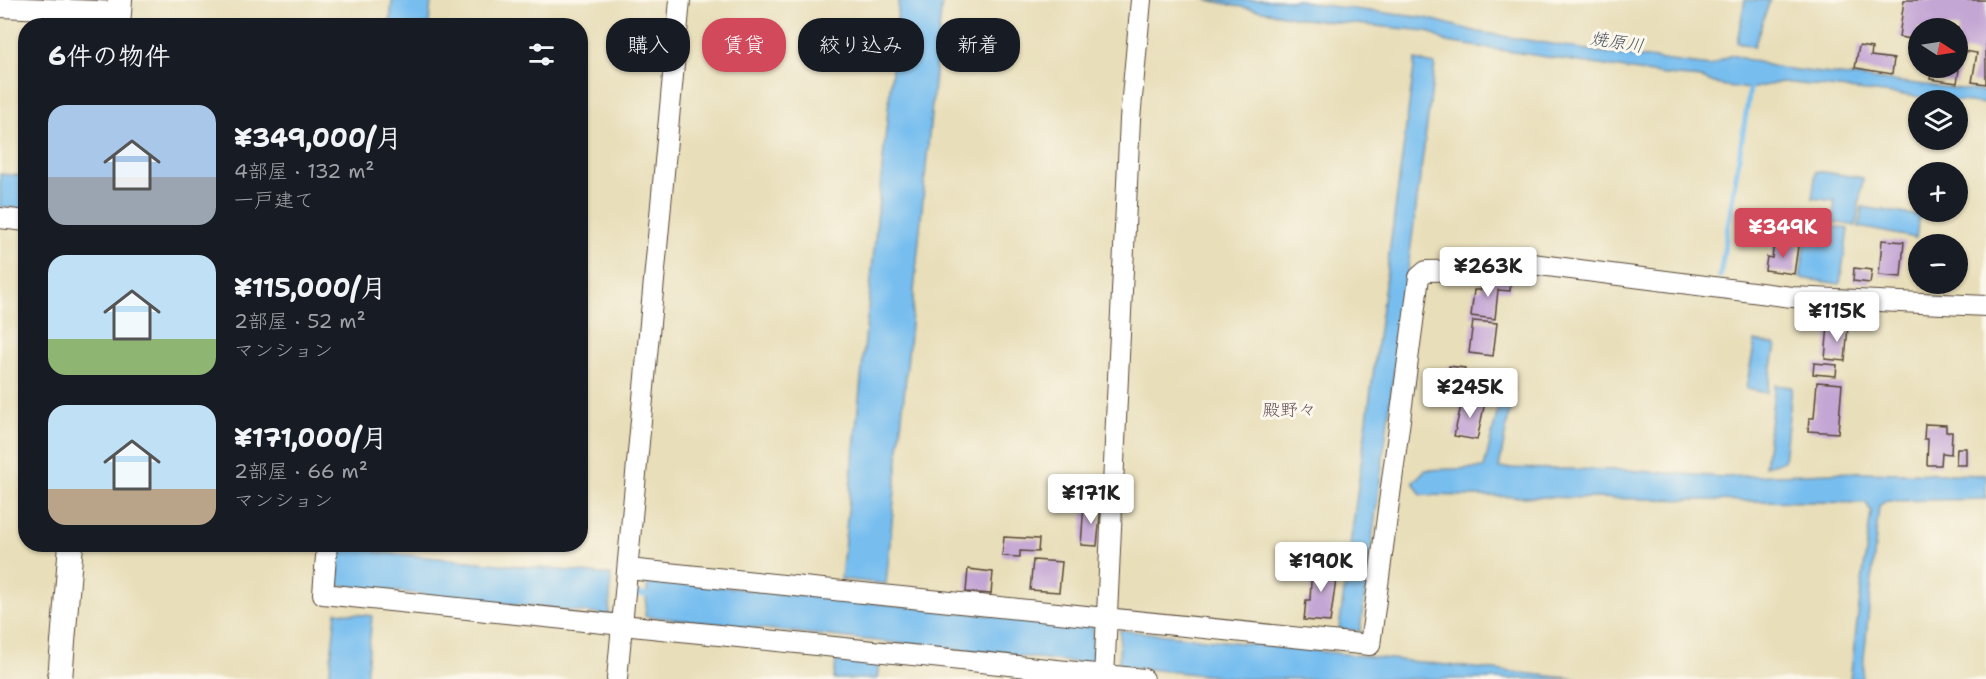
<!DOCTYPE html>
<html lang="ja">
<head>
<meta charset="utf-8">
<style>
  body { margin:0; font-family:"Shantell Sans","Klee One",sans-serif; background:#242831; color:#f1f3f6; height:100vh; display:flex; flex-direction:column; font-size:22px; white-space:nowrap }
  * { box-sizing:border-box; margin:0 }
  p { font-size:20px; color:#9ea1a6 }
  .icon { flex:none; width:33px; height:33px; fill:none; stroke:currentColor; stroke-width:2; stroke-linecap:round; stroke-linejoin:round }
  .map { position:relative; flex:1; overflow:hidden }
  .details { position:absolute; left:18px; top:18px; width:570px; height:534px; display:flex; flex-direction:column; background:#171b24; border-radius:24px; box-shadow:0 2px 4px #0004 }
  .details>* { flex:none }
  .guide { position:absolute; left:606px; top:18px; width:570px; height:54px; display:flex; gap:12px }
  .needle { width:39px; rotate:102deg }
  .controls { position:absolute; left:1908px; top:18px; display:grid; gap:12px }
  .controls a { display:grid; place-items:center; width:60px; height:60px; border-radius:50%; background:#171b24; box-shadow:0 2px 4px #0004; font-size:30px }
  .price { position:absolute; translate:-50% -51px; padding:0 14px; border-radius:6px; background:#fff; color:#222; font-size:20px; line-height:39px; filter:drop-shadow(0 2px 3px #0008) }
  .price::after { content:''; position:absolute; left:50%; top:36px; width:18px; height:14px; margin-left:-9px; background:inherit; clip-path:polygon(0 0,100% 0,50% 100%) }
  .price.on { background:#d1495b; color:#fff }
  ul { padding:0; list-style:none }
  li { display:flex; align-items:center; gap:18px; height:150px; padding:0 30px }
  li span { display:grid; place-items:center; flex:none; width:168px; height:120px; border-radius:18px; color:#555 }
  li>.icon { margin-inline-start:auto }
  span .icon { width:72px; height:72px; fill:#fffc; stroke-width:1 }
  li b { font-size:26px }
  h2 { display:flex; justify-content:space-between; align-items:center; height:72px; padding:0 30px; font-size:26px }
  .pill { padding:0 21px; border-radius:24px; background:#171b24; box-shadow:0 2px 4px #0004; font-size:21px; line-height:54px }
  .pill.on { background:#d1495b; color:#fff }
  .map>svg:first-child { display:block }
  .water { fill:#77beef; stroke:#597486; stroke-width:1.5 }
  .lines { fill:none; stroke-linecap:round; stroke-linejoin:round }
  .stream { stroke:#77beef; stroke-width:5 }
  .building { fill:#c4a6d4 }
  .minor-casing { stroke:#554535; stroke-width:22 }
  .tertiary-casing { stroke:#554535; stroke-width:26 }
  .minor { stroke:#fff; stroke-width:20 }
  .tertiary { stroke:#fff; stroke-width:24 }
  .labels { text-anchor:middle; stroke-width:6; stroke-linejoin:round; paint-order:stroke }
  .water-label { font-size:18px; font-style:italic; fill:#4d565d; stroke:#fbf7ec }
  .neighbourhood-label { font-size:18px; fill:#6b555e; stroke:#fbf7ec }
</style>
</head>
<body>
<div class="map">
<svg width="1986" height="679" viewBox="0 0 1986 679">
  <rect width="100%" height="100%" fill="#fbf7ec"/>
  <filter id="ink" filterUnits="userSpaceOnUse"><feTurbulence type="fractalNoise" baseFrequency=".0167" numOctaves="2"/><feDisplacementMap in="SourceGraphic" scale="12" xChannelSelector="R" yChannelSelector="G"/><feConvolveMatrix kernelMatrix="1 2 1 2 8 2 1 2 1" color-interpolation-filters="sRGB"/></filter>
  <filter id="wash" filterUnits="userSpaceOnUse"><feTurbulence type="fractalNoise" baseFrequency=".008" numOctaves="4" result="noise"/><feDisplacementMap in="SourceGraphic" scale="24" xChannelSelector="R" yChannelSelector="G"/><feGaussianBlur stdDeviation="1.35" result="paint"/><feColorMatrix in="noise" values="0 0 0 0 0 0 0 0 0 0 0 0 0 0 0 0 0 1.4 0 .05"/><feComposite in="paint" operator="in"/></filter>
  <g filter="url(#wash)">
    <rect width="100%" height="100%" fill="#e8deb9"/>
    <path class="water" d="M 392,0 L 431,0 L 429,25 L 390,25 Z
      M 899,0 L 942,0 L 886,584 L 841,579 Z
      M 1206,0 L 1299,0 L 1321,5 L 1426,18 L 1478,32 L 1600,52 L 1710,66 L 1731,55 L 1779,68 L 1986,92 L 1986,104 L 1782,82 L 1750,89 L 1719,85 L 1702,78 L 1665,75 L 1447,42 L 1427,31 L 1304,19 Z
      M 1745,0 L 1770,0 L 1754,47 L 1737,42 Z
      M 1415,60 L 1435,64 L 1360,631 L 1339,629 Z
      M 1816,171 L 1863,178 L 1856,226 L 1832,222 L 1835,201 L 1812,198 Z
      M 0,174 L 25,176 L 25,209 L 0,207 Z
      M 1862,207 L 1919,216 L 1916,238 L 1859,227 Z
      M 1808,223 L 1848,229 L 1840,284 L 1800,278 Z
      M 1755,341 L 1776,345 L 1767,393 L 1746,389 Z
      M 1775,385 L 1792,387 L 1784,461 L 1765,466 Z
      M 1514,387 L 1499,468 L 1626,470 L 1722,477 L 1859,472 L 1986,475 L 1986,499 L 1886,501 L 1879,506 L 1862,679 L 1850,679 L 1871,511 L 1866,503 L 1421,495 L 1413,482 L 1425,470 L 1484,468 L 1503,388 Z
      M 340,544 L 376,545 L 376,552 L 611,575 L 609,615 L 337,585 Z
      M 648,579 L 1093,626 L 1092,664 L 645,616 Z
      M 336,612 L 372,616 L 366,679 L 329,679 Z
      M 1120,630 L 1578,679 L 1243,679 L 1119,666 Z
      M 836,660 L 879,664 L 877,679 L 834,679 Z"/>
    <g class="lines">
      <path class="stream" d="M 1720,276 L 1751,82
        M 629,593 L 653,596"/>
    </g>
    <g id="blocks">
      <path class="building" d="M 1904,0 L 1986,0 L 1986,84 L 1972,82 L 1977,53 L 1958,50 L 1958,28 L 1918,28 L 1918,40 L 1899,37 Z
        M 1859,46 L 1872,48 L 1871,56 L 1894,59 L 1892,74 L 1855,68 Z
        M 1932,68 L 1959,70 L 1957,83 L 1930,79 Z
        M 1882,240 L 1904,242 L 1901,277 L 1879,275 Z
        M 1774,242 L 1798,246 L 1794,274 L 1765,270 L 1767,257 L 1772,258 Z
        M 1854,268 L 1872,270 L 1870,283 L 1853,281 Z
        M 1483,278 L 1511,281 L 1510,291 L 1498,290 L 1495,319 L 1471,316 L 1474,290 L 1481,290 Z
        M 1827,305 L 1848,307 L 1847,320 L 1825,318 Z
        M 1473,321 L 1497,323 L 1493,356 L 1469,353 Z
        M 1828,325 L 1848,327 L 1845,361 L 1825,359 Z
        M 1814,363 L 1837,365 L 1836,376 L 1813,374 Z
        M 1449,366 L 1465,368 L 1463,385 L 1447,383 Z
        M 1817,382 L 1842,384 L 1838,433 L 1808,431 L 1809,418 L 1814,418 Z
        M 1463,397 L 1485,402 L 1477,440 L 1454,436 Z
        M 1925,424 L 1946,425 L 1946,432 L 1952,432 L 1951,454 L 1942,453 L 1941,465 L 1927,465 L 1928,439 L 1924,439 Z
        M 1957,448 L 1966,448 L 1966,465 L 1956,465 Z
        M 1084,504 L 1101,505 L 1097,546 L 1081,545 Z
        M 1004,537 L 1039,539 L 1038,552 L 1020,551 L 1020,557 L 1002,556 Z
        M 1033,560 L 1062,562 L 1059,592 L 1030,590 Z
        M 1312,564 L 1338,566 L 1330,622 L 1304,620 L 1306,600 L 1310,600 Z
        M 968,569 L 993,572 L 991,594 L 966,592 Z"/>
    </g>
  </g>
  <g filter="url(#ink)">
    <use href="#blocks" fill-opacity="0" stroke="#554535" stroke-width="1.5"/>
    <g class="lines">
      <defs>
        <path id="minor" d="M 0,7 L 119,12
          M 0,218 L 26,221
          M 327,544 L 323,594 L 1144,679
          M 628,569 L 1370,645 L 1419,277 L 1426,271 L 1484,270 L 1532,264 L 1792,297 L 1986,306
          M 617,679 L 680,0
          M 1104,679 L 1130,119 L 1141,0"/>
        <path id="tertiary" d="M 118,26 L 120,0
          M 60,679 L 71,544"/>
      </defs>
      <use href="#minor" class="minor-casing"/>
      <use href="#tertiary" class="tertiary-casing"/>
      <use href="#minor" class="minor"/>
      <use href="#tertiary" class="tertiary"/>
    </g>
  </g>
  <g class="labels">
    <g class="water-label">
      <text transform="translate(1617 42) rotate(9)" y="6">焼原川</text>
    </g>
    <g class="neighbourhood-label">
      <text x="1289" y="416">殿野々</text>
    </g>
  </g>
</svg>
<div class="controls">
<a><svg class="needle" viewBox="-14 -14 28 28"><path d="M0-13l5 13h-10z" fill="#e53935"/><path d="M0 13l5-13h-10z" fill="#9ea1a6"/></svg></a>
<a><svg class="icon" aria-label="layers" viewBox="0 0 24 24"><path d="M12 4l9 5-9 5-9-5zM3 14l9 5 9-5"/></svg></a>
<a>+</a>
<a>−</a>
</div>
<b class="price on" style="left:1783px;top:259px">¥349K</b>
<b class="price" style="left:1488px;top:298px">¥263K</b>
<b class="price" style="left:1837px;top:343px">¥115K</b>
<b class="price" style="left:1470px;top:419px">¥245K</b>
<b class="price" style="left:1091px;top:525px">¥171K</b>
<b class="price" style="left:1321px;top:593px">¥190K</b>
<div class="guide">
<a class="pill">購入</a>
<a class="pill on">賃貸</a>
<a class="pill">絞り込み</a>
<a class="pill">新着</a>
</div>
<section class="details">
<h2>6件の物件<svg class="icon" aria-label="filters" viewBox="0 0 24 24"><path d="M4 7h16M4 17h16"/><circle cx="9" cy="7" r="2"/><circle cx="15" cy="17" r="2"/></svg></h2>
<ul>
<li><span style="background:linear-gradient(#a9c7e8 60%,#9aa5b1 0)"><svg class="icon" aria-label="home" viewBox="0 0 24 24"><path d="M3 11l9-7 9 7M6 9v11h12V9"/></svg></span><div><b>¥349,000/月</b><p>4部屋 · 132 m²</p><p>一戸建て</p></div></li>
<li><span style="background:linear-gradient(#bfe0f5 70%,#8fb573 0)"><svg class="icon" aria-label="home" viewBox="0 0 24 24"><path d="M3 11l9-7 9 7M6 9v11h12V9"/></svg></span><div><b>¥115,000/月</b><p>2部屋 · 52 m²</p><p>マンション</p></div></li>
<li><span style="background:linear-gradient(#bfe0f5 70%,#b9a48a 0)"><svg class="icon" aria-label="home" viewBox="0 0 24 24"><path d="M3 11l9-7 9 7M6 9v11h12V9"/></svg></span><div><b>¥171,000/月</b><p>2部屋 · 66 m²</p><p>マンション</p></div></li>
</ul>
</section>
</div>
</body>
</html>
